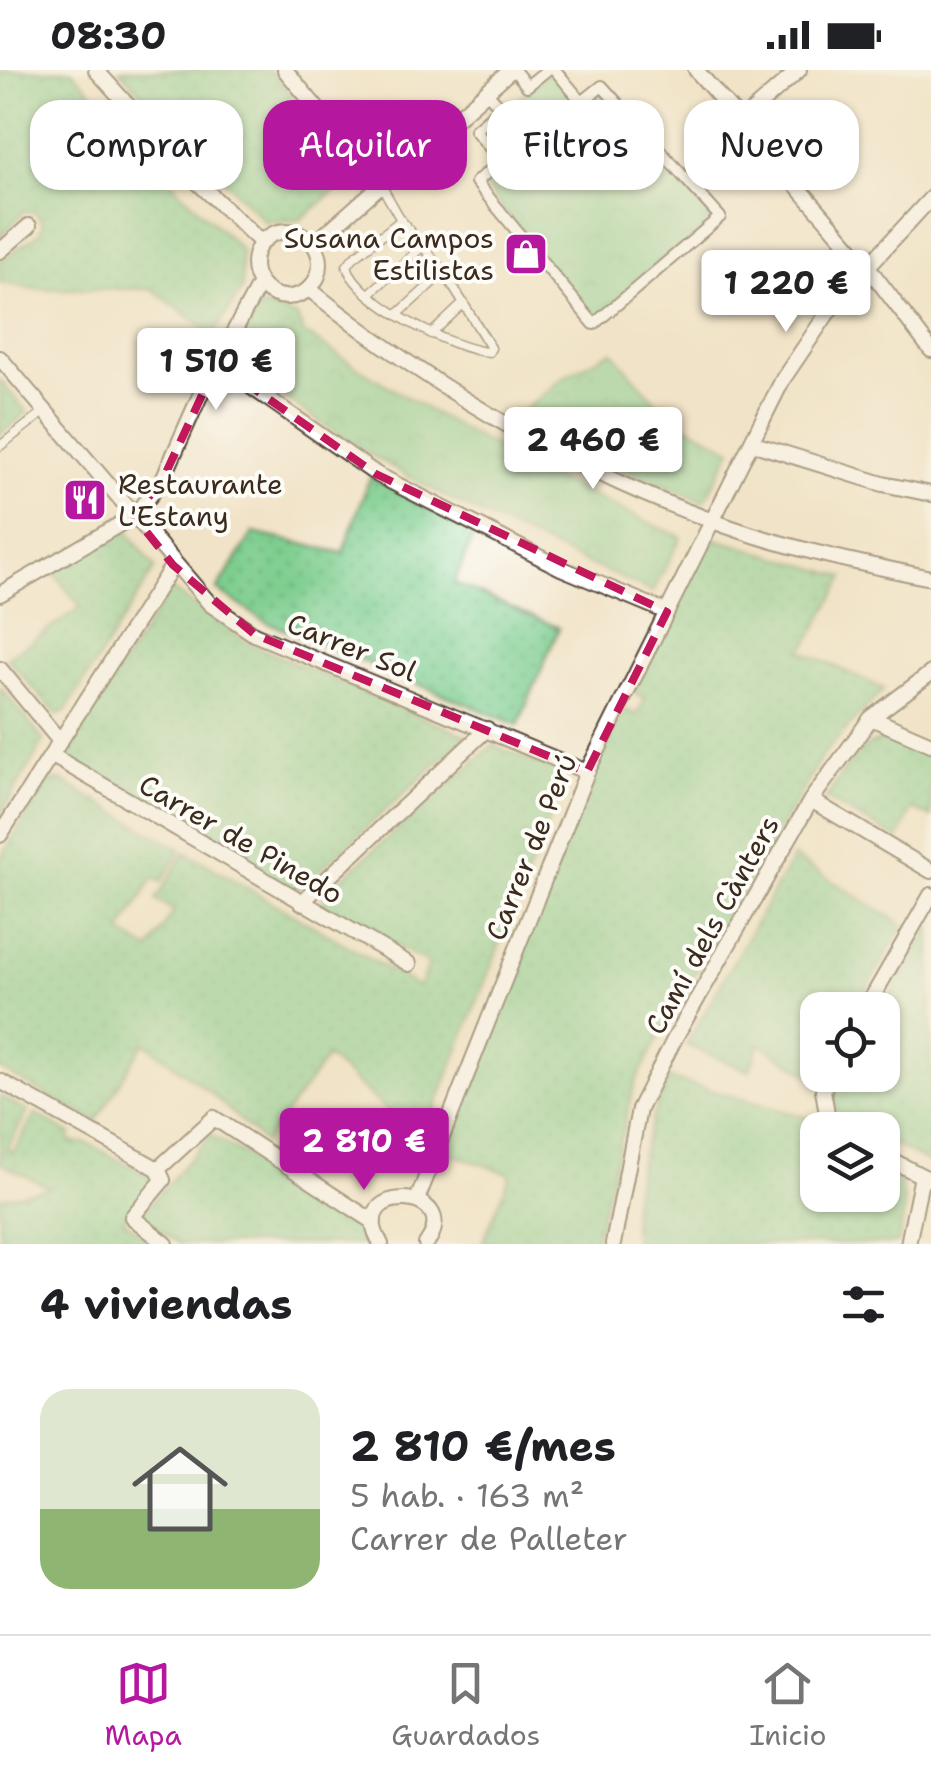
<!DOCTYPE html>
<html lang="es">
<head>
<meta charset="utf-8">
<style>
  body { margin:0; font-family:"Shantell Sans",sans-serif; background:#f2f2f2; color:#202124; height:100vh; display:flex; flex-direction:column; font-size:38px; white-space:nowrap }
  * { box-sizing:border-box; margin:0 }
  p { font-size:32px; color:#757577 }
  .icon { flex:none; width:55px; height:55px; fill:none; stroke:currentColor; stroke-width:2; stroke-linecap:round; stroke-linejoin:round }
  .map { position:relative; height:1174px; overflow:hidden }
  .drawer { display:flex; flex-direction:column; background:#fff; flex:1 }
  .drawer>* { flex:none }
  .top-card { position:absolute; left:30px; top:30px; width:872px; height:90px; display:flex; gap:20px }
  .controls { position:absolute; left:800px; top:922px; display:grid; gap:20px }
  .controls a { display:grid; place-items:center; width:100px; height:100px; border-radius:20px; background:#fff; box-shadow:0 2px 8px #0004; font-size:50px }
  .price { position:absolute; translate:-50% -85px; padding:0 22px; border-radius:10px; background:#fff; color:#222; font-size:32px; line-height:65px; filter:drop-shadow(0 2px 5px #0008) }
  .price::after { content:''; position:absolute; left:50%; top:60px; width:30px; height:22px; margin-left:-15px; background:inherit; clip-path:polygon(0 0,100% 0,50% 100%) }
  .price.selected { background:#b5179e; color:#fff }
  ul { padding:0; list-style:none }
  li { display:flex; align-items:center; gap:30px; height:250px; padding:0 40px }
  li+li { border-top:2px solid #e0e0e0 }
  li span { display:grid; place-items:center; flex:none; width:280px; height:200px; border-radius:30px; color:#555 }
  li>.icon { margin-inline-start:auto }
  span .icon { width:120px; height:120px; fill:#fffc; stroke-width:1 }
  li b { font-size:42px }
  h2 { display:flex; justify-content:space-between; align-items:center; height:120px; padding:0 40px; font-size:42px }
  .chip { padding:0 35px; border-radius:30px; background:#fff; box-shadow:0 2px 8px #0004; font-size:35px; line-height:90px }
  .chip.selected { background:#b5179e; color:#fff }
  .status { display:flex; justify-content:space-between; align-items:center; height:70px; padding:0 50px; background:#fff; direction:ltr }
  .status svg { height:28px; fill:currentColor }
  .tab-bar { display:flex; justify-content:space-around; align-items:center; height:140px; border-top:2px solid #e0e0e0; background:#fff; font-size:28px; color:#757577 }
  .tab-bar a { display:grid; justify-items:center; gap:5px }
  .tab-bar .selected { color:#b5179e }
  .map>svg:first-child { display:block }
  .park { fill:url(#park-crowns); stroke:#5c7c56; stroke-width:2.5 }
  .garden { fill:url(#garden-dots); stroke:#5c7c56; stroke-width:2.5 }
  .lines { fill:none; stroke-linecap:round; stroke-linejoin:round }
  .service-casing { stroke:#564637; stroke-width:11 }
  .pedestrian-casing { stroke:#564637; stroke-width:14 }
  .minor-casing { stroke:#564637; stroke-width:18 }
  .service { stroke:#fff; stroke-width:8 }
  .pedestrian { stroke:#fff; stroke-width:10 }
  .minor { stroke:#fff; stroke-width:14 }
  .marked { fill:none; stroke:#c2185b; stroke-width:8; stroke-dasharray:20 12; stroke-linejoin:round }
  .labels { text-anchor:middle; stroke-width:8; stroke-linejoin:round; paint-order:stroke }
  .poi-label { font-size:28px; fill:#3b2a1e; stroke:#fdfcf7; text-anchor:end }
  .street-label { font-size:28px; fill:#3b2a1e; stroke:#fdfcf7 }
</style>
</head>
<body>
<div class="status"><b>08:30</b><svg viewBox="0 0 49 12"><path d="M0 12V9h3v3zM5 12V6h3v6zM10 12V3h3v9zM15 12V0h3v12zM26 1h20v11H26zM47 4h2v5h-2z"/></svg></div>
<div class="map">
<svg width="931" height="1174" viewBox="0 0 931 1174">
  <defs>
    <pattern id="park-crowns" width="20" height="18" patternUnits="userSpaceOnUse" patternTransform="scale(2.5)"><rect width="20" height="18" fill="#7dcd8e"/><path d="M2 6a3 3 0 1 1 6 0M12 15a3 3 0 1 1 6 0" fill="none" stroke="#6db07a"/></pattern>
    <pattern id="garden-dots" width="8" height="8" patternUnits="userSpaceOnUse" patternTransform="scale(2.5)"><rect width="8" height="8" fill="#7dcd8e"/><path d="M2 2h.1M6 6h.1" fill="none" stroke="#6db07a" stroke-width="1.8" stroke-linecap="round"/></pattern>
  </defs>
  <rect width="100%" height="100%" fill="#fdfcf7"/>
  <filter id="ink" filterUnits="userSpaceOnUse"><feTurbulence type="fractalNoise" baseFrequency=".01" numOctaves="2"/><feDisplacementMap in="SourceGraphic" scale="20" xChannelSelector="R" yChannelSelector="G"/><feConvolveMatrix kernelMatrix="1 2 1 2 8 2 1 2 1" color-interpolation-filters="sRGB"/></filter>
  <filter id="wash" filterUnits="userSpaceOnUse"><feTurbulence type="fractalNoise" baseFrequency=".0048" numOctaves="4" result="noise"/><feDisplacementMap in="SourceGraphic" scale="40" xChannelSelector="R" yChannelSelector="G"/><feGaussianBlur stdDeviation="2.25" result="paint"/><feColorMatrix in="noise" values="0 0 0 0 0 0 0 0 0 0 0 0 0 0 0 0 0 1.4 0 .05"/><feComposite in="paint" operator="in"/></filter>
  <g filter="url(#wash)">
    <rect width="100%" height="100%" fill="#f1e3c7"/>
    <path class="park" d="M 552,0 L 581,35 L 601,20 L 716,148 L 596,252 L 481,113 L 504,93 L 479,61 Z
      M 266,236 L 297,247 L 304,263 C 428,345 545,407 681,467 L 653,522 C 508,460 352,391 233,285 L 258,239 Z
      M 612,281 L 667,345 L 732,379 L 704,432 L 627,402 L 516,347 L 565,306 Z"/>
    <path class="garden" d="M 0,0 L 72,0 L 181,122 L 241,179 L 242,220 L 213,265 L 152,219 L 34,219 L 0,213 L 0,191 L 39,164 L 43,154 L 35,142 L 24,141 L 0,168 Z
      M 119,0 L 270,0 L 357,103 L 300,150 L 265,152 Z
      M 0,310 L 27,342 L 0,365 Z
      M 370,407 L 474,465 L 454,513 L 559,558 L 518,655 L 264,551 L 217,520 L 253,463 L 343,483 Z
      M 126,459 L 155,498 L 65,642 L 56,644 L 7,588 L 81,537 L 53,502 Z
      M 713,468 L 845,507 L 806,576 L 800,580 L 884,619 L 824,683 L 664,957 L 635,1013 L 594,1174 L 482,1174 L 511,1104 L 442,1081 L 597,696 L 624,639 L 637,645 L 645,629 L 633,622 L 705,472 Z
      M 171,519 L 246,572 L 467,666 L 301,817 L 292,818 L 69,689 L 68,679 Z
      M 0,616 L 44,671 L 0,746 Z
      M 896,670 L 931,685 L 931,747 L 912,739 L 898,769 L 826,729 C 843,703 860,664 896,670 Z
      M 493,675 L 562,703 L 565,708 L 422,1072 L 327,987 L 264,1073 L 212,1024 L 144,972 L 96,1052 L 0,999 L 0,788 L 49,711 L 60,710 L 181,780 L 161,812 L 153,808 L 121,862 L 150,880 L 174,841 L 156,830 L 185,782 L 419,917 L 429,894 L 325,837 L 323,825 Z
      M 793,787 L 904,855 L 854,940 L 818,940 L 815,1008 L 760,974 L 749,1001 L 686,975 Z
      M 931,856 L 931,1094 L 883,1069 L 882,1060 C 860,1060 838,1053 833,1029 L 843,1005 L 882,1005 L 881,940 Z
      M 668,1008 L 817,1050 L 825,1060 L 818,1060 L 818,1125 L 882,1125 L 883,1095 C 914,1113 904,1144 898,1174 L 636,1174 C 622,1135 651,1045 668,1008 Z
      M 0,1026 L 28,1041 L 7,1079 L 13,1083 L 35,1044 L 71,1064 L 70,1073 L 87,1073 L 157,1110 L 123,1150 L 156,1174 L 0,1174 L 0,1128 L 50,1118 L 0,1093 Z
      M 211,1065 L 359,1155 L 363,1174 L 179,1174 L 140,1145 Z"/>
  </g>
  <g filter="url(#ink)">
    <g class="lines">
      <defs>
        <path id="service" d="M 381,115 L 401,150 L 444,202 L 491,278 L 489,282 C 454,280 357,232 347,196 L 353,188 L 401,150
          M 369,224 L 423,176
          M 398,244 L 444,202
          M 431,264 L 464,233
          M 0,376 L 45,341"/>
        <path id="pedestrian" d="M 514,0 L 527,16 L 547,0
          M 486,21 L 501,38 L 475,60 L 501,91 L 476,112 L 594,254 L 720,147 L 602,16 L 582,32 L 555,0"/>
        <path id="minor" d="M 96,0 L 193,108 L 262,173
          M 285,0 L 380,114
          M 696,0 L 867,196 L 931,280
          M 740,52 L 799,0
          M254 194a33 33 0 1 1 66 0a33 33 0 1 1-66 0Z
          M 314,174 L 511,0
          M 0,181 L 29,156
          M 309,219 C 429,315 565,397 710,450 C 781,477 857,493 931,508
          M 0,288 L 210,534 L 254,564 L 587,702
          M 217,293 L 376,404 L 561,498 L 667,542
          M 751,373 L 883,414 L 931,424
          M 0,524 L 134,446 L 163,409 L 202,321 L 260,213
          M 0,599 L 59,670
          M 871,648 L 931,674
          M 51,685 L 409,894
          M 811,730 L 931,801
          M 0,765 L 173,495
          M 301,833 L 487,659
          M 865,940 L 931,825
          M 830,1005 L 823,1020 L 829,1055 L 839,1060
          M 0,1011 L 158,1099 L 214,1048 L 374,1152
          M 882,1085 L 922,1106
          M 158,1099 L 163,1110 L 132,1147 L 166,1174
          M 417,1130 L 587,702 L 783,309 L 835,232 L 931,128
          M 381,1174 C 343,1110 467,1118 426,1174
          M 613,1174 L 639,1039 L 676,966 L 811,730 L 871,648 L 931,603
          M 908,1174 L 922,1106 L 931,1110"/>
      </defs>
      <use href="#service" class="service-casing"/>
      <use href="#pedestrian" class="pedestrian-casing"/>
      <use href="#minor" class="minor-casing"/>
      <use href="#service" class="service"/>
      <use href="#pedestrian" class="pedestrian"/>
      <use href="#minor" class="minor"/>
    </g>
  </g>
  <path d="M0 0H931V1174H0ZM 217,293 L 376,404 L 667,542 L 587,702 L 254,564 L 173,495 L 134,446 L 163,409 Z" fill="#f1e3c7" fill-opacity=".55" fill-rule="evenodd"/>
  <path class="marked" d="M 217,293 L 376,404 L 667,542 L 587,702 L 254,564 L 173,495 L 134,446 L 163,409 Z"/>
  <defs>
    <symbol id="shop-square" viewBox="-11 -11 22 22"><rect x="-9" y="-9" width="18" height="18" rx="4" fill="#b5179e" stroke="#fdfcf7"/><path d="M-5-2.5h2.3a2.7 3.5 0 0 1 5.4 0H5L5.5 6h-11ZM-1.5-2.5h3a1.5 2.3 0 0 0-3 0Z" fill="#fff"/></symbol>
    <symbol id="restaurant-square" viewBox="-11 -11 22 22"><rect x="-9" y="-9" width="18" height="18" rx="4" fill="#b5179e" stroke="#fdfcf7"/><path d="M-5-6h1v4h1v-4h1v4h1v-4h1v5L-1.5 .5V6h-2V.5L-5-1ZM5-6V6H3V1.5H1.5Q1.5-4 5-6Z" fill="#fff"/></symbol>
  </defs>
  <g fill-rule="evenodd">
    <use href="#shop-square" x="501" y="159" width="50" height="50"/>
    <use href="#restaurant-square" x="60" y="405" width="50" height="50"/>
  </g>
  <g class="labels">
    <g class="poi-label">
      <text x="494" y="178">Susana Campos<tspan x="494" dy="32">Estilistas</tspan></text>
      <text x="118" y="424" text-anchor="start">Restaurante<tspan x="118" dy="32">L'Estany</tspan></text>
    </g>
    <g class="street-label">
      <text transform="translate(352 577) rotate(22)" y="10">Carrer Sol</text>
      <text transform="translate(241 769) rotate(30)" y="10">Carrer de Pinedo</text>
      <text transform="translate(531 777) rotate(-68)" y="10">Carrer de Perú</text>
      <text transform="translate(712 855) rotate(-61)" y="10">Camí dels Cànters</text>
    </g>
  </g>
</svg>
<div class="controls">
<a><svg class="icon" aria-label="locate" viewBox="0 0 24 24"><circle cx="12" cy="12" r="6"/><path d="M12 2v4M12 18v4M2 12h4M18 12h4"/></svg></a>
<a><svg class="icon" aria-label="layers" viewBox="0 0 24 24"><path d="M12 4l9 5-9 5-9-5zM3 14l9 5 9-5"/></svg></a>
</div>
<b class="price" style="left:786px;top:265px">1 220 €</b>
<b class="price" style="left:216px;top:343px">1 510 €</b>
<b class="price" style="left:593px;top:422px">2 460 €</b>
<b class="price selected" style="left:364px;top:1123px">2 810 €</b>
<div class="top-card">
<a class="chip">Comprar</a>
<a class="chip selected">Alquilar</a>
<a class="chip">Filtros</a>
<a class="chip">Nuevo</a>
</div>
</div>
<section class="drawer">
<h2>4 viviendas<svg class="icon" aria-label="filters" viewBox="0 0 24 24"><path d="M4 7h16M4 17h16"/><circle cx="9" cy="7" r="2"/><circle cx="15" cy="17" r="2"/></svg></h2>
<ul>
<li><span style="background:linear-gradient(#dfe7d0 60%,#8fb573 0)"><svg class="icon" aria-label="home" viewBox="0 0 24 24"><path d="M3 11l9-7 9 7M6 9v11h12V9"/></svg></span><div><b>2 810 €/mes</b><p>5 hab. · 163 m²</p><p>Carrer de Palleter</p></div></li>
</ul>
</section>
<nav class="tab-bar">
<a class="selected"><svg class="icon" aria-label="map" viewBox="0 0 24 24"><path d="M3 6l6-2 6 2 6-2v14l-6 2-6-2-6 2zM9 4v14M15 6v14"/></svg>Mapa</a>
<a><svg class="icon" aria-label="saved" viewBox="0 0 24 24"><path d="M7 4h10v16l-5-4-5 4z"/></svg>Guardados</a>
<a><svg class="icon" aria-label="home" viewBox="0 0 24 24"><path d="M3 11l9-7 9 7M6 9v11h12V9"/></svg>Inicio</a>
</nav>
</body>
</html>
